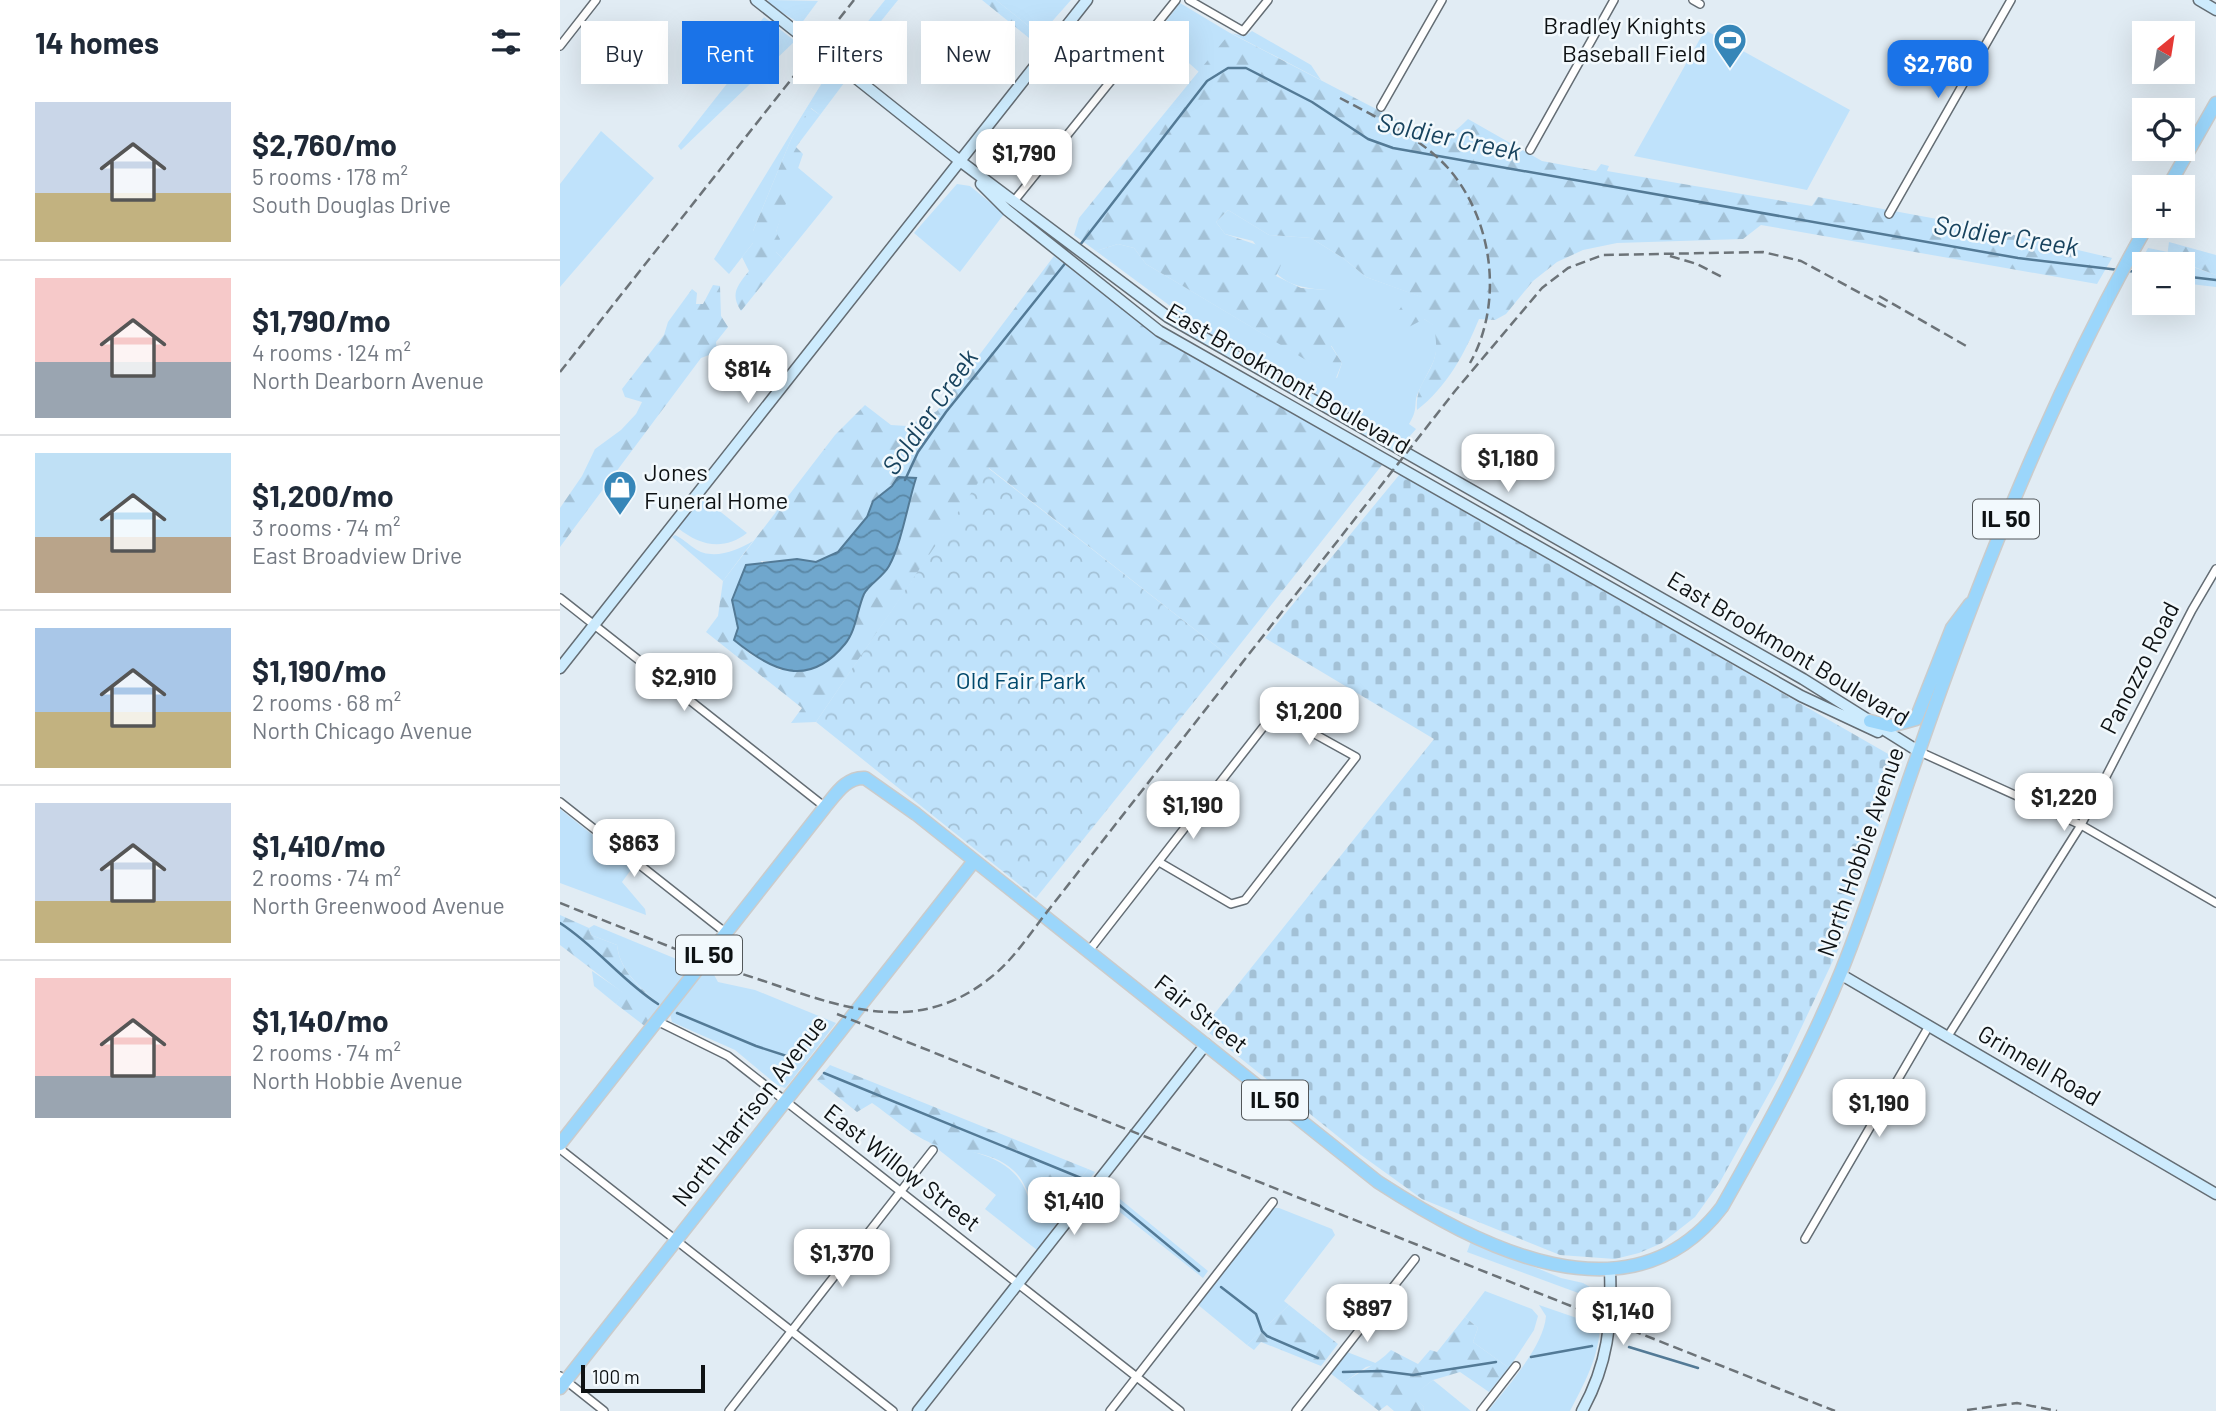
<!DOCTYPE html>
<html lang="en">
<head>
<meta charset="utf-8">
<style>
  body { margin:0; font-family:Barlow,sans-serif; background:#f6f6f7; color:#1f2937; height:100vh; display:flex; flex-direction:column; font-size:26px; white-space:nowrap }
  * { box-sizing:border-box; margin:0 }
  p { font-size:23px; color:#747a83 }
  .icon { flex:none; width:38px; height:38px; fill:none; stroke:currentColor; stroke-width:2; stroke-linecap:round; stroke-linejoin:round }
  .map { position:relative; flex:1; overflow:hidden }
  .side { display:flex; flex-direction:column; background:#fff; width:560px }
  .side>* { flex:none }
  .hud { position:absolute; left:21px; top:21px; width:665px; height:63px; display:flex; gap:14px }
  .needle { width:46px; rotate:30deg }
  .controls { position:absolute; left:1572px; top:21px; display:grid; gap:14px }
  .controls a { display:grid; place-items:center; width:63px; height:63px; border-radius:0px; background:#fff; box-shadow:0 7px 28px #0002; font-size:35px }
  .scale { position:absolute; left:21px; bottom:18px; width:124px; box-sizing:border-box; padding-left:7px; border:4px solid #0e1214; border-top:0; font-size:19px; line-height:24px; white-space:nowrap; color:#0e1214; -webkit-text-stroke:5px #f2f9fd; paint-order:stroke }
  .price { position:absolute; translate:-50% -60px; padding:0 16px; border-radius:14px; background:#fff; color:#222; font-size:23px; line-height:46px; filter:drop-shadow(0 2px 4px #0008) }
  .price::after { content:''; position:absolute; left:50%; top:42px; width:21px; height:16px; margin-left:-10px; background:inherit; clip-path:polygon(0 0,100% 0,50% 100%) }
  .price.active { background:#1a73e8; color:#fff }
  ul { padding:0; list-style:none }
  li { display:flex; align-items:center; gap:21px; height:175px; padding:0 35px }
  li+li { border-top:2px solid #e0e1e3 }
  li span { display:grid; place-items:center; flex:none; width:196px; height:140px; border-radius:0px; color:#555 }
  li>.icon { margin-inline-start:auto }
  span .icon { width:84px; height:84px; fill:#fffc; stroke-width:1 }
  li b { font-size:30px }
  h2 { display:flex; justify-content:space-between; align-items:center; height:84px; padding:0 35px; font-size:30px }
  .chip { padding:0 24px; border-radius:0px; background:#fff; box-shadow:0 7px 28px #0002; font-size:24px; line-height:63px }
  .chip.active { background:#1a73e8; color:#fff }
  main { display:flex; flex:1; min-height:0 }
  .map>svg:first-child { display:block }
  .grass { fill:#bfe2fb }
  .forest { fill:url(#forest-firs); fill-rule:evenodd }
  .cemetery { fill:url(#cemetery-stones) }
  .park { fill:url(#park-crowns) }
  .water { fill:url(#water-waves); stroke:#537a96; stroke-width:2 }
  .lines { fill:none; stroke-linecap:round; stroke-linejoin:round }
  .stream { stroke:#537a96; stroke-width:2.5 }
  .secondary-tunnel { stroke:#c1cbd2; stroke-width:10; stroke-dasharray:10 5; stroke-linecap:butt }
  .street-casing { stroke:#646d74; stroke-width:10 }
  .secondary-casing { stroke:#646d74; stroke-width:13 }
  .primary-casing { stroke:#cacbcb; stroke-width:15 }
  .street { stroke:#fff; stroke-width:7 }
  .secondary { stroke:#cdebfd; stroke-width:10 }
  .primary { stroke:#9bd6fb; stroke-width:12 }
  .rail { stroke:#6c7378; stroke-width:2.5; stroke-dasharray:10 5; stroke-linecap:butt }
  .labels { text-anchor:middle; stroke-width:5; stroke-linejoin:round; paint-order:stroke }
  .shield { fill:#f2f9fd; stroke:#52575a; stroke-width:2 }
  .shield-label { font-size:23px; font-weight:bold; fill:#0e1214 }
  .poi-label { font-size:24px; fill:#0e1214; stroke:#f2f9fd; text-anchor:end }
  .street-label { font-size:24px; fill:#0e1214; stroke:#f2f9fd }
  .park-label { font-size:24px; fill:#00486c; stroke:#f2f9fd }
  .water-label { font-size:26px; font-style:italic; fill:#18435e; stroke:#f2f9fd }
</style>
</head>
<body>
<main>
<section class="side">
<h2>14 homes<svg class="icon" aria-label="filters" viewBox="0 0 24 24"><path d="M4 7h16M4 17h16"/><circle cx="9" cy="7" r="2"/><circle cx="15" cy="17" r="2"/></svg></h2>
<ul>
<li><span style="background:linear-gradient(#c9d6e8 65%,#c2b280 0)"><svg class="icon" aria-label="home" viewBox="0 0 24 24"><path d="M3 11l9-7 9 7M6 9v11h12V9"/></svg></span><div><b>$2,760/mo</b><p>5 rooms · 178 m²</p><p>South Douglas Drive</p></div></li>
<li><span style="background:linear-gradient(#f6c9c9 60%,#9aa5b1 0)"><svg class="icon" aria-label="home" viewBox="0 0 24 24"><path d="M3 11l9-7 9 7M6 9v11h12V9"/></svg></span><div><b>$1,790/mo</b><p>4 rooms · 124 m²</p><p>North Dearborn Avenue</p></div></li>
<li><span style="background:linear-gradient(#bfe0f5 60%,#b9a48a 0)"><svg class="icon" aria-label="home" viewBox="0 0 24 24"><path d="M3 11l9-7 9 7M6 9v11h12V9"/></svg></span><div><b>$1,200/mo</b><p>3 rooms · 74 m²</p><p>East Broadview Drive</p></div></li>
<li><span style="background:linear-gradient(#a9c7e8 60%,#c2b280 0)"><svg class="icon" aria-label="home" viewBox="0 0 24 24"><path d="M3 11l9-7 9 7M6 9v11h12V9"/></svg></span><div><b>$1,190/mo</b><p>2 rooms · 68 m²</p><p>North Chicago Avenue</p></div></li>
<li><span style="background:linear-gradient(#c9d6e8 70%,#c2b280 0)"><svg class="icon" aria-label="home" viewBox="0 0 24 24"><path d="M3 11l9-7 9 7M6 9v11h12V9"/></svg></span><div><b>$1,410/mo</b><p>2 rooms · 74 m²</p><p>North Greenwood Avenue</p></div></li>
<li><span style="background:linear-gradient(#f6c9c9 70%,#9aa5b1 0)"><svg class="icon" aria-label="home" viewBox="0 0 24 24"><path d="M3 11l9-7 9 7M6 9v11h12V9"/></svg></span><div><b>$1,140/mo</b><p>2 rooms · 74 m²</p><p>North Hobbie Avenue</p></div></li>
</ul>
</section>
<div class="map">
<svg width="1656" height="1411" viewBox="0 0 1656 1411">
  <defs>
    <pattern id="forest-firs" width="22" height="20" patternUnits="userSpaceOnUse" patternTransform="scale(1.75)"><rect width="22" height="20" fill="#bfe2fb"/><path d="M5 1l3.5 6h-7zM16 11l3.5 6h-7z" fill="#a3c1d6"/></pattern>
    <pattern id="cemetery-stones" width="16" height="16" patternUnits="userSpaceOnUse" patternTransform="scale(1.75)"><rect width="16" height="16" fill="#bfe2fb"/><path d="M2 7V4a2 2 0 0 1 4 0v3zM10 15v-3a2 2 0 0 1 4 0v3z" fill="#a3c1d6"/></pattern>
    <pattern id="park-crowns" width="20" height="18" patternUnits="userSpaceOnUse" patternTransform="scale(1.75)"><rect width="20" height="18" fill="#bfe2fb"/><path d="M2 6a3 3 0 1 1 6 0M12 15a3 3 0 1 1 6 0" fill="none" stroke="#a3c1d6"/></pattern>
    <pattern id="water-waves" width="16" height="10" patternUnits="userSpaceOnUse" patternTransform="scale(1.75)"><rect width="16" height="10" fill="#70a7cd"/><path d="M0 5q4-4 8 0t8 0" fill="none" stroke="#5a87a5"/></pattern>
  </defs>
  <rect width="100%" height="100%" fill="#e1ecf4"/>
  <path class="grass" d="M 209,0 L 258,1 L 241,24 L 206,3 Z
    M 325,0 L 338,0 L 289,61 L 282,54 Z
    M 436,0 L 511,0 L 480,35 Z
    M 620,3 L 670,33 L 685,36 L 692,31 L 751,65 L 761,80 L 671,33 L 639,72 L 596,34 Z
    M 204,17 L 235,41 L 121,150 L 118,146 L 195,48 L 186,41 Z
    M 1145,30 L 1290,110 L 1247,190 L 1074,156 Z
    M 268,73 L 284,83 L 260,115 L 251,108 L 232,137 L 193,231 L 193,243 L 169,274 L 154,259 Z
    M 41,131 L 94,178 L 0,287 L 0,184 Z
    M 236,166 L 273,197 L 223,259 L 216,252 L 216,232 Z
    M 397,184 L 410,186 L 444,214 L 400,272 L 354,233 Z
    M 668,210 L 709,235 L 751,238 L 783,258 L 806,277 L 862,297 L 864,319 L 874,325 C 882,358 870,365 858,393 C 853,404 859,408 849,424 L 856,429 L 843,444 L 640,328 L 536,251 L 558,244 L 574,248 L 586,264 L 777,378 L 782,363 L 771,345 L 766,290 C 721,286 717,277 693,241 L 665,234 L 656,222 Z
    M 1588,248 L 1608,252 L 1607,258 L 1656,275 L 1656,287 L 1622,283 L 1622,264 L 1584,264 L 1584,278 L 1573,276 Z
    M 142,497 L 187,533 C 164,551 140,546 118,528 Z
    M 115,535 C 123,539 127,543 134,548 C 151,561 177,551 193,541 L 163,581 L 112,537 Z
    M 0,809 L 73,867 L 62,882 L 85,909 L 86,915 L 0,883 Z
    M 34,925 L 126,963 L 133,967 L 101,1007 C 83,988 60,973 57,945 L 31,935 L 29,928 Z
    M 32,971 L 64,993 L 56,1004 L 34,986 Z
    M 144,971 L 153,973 L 158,982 L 195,990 L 276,1023 L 228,1085 L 225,1088 L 217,1085 L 175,1050 L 112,1022 L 110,1014 Z
    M 369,1142 C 407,1151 455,1154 468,1197 L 484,1205 L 494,1185 L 512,1190 L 528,1169 L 535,1172 L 477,1250 L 425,1209 L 436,1195 Z
    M 544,1186 L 648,1271 L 643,1278 L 537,1194 Z
    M 713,1208 L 719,1208 L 772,1229 L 775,1235 L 724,1301 L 729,1305 L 687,1345 L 637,1304 Z
    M 911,1241 L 1001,1278 L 1023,1283 L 1035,1290 L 1040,1301 L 907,1252 Z
    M 925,1291 L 972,1309 L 978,1316 L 974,1330 L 949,1368 L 913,1342 L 918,1328 L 905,1317 Z
    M 979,1305 L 1040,1326 C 1039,1357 1024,1384 1010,1411 L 928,1411 C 947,1387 984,1346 986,1316 Z
    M 787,1352 L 818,1364 L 806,1367 L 783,1383 L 770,1373 Z
    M 873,1380 L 911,1411 L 863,1411 L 864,1407 L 852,1396 Z"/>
  <path class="forest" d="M 422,0 L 436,0 L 480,35 L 474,42 Z
    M 670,33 L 868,136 C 888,138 895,132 908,119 L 982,161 L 1036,171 L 1041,164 L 1049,166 L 1047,171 L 1252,206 L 1258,197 L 1415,226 L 1552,258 L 1537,284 L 1201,225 L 1183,239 L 1057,243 L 1023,250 L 997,262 L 973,281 L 946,314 L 935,320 L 919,319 C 905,353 887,387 857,410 C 854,375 886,371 873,325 L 864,319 L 847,328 L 836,315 L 843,304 L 861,297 L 806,277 L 783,258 L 751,238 L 709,235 L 668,210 L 656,222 L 665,234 L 718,252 L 721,265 L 716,276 L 741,288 L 766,290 L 782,301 L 791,315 L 789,337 L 771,346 L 782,363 L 776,378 L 586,264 L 574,248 L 558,244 L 536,251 L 514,235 L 519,218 Z
    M 250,108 L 260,115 L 236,147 L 243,154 L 216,232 L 220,239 L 216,252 L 223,259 L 181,311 C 170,294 177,286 189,271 L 182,257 L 193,243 L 193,231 L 232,137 Z
    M 1609,242 L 1656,255 L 1656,275 L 1607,257 Z
    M 494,256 L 593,332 L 822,465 L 670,657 L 429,468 L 256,722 L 231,723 L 242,708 L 146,632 L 158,616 L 163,581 L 275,435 L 305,405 L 331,425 L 347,426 L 377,411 ZM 338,477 L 356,478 L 330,565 L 305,592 L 285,644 L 259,667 L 220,670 L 190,654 L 174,640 L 201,561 L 256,562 L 278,552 L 307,517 L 313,501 L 332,486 Z
    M 153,285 L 160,286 L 161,316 L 168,327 L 156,342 L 157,352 L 141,358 L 0,547 L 0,508 L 22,476 L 35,449 L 61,430 L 76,414 L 82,402 L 65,397 L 62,389 L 104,335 L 108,322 L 132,289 L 137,293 L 136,304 L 143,304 Z
    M 0,915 L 29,928 L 31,935 L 57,945 C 60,973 82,988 101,1007 L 86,1027 L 56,1004 L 63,993 L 0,945 Z
    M 270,1065 L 528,1169 L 512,1190 L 494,1185 L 483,1205 L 477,1206 C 466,1194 465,1180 453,1170 C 432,1150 397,1152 371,1143 C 351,1135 330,1115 312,1103 L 297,1112 L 257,1080 Z
    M 729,1305 L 778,1344 L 761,1366 L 701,1342 L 694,1350 L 687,1345 Z
    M 905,1317 L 918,1328 L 913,1342 L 949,1368 L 929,1392 L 900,1372 L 873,1380 L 853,1396 L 864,1407 L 863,1411 L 834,1411 L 827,1405 L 819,1411 L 783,1383 C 800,1371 817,1365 831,1350 L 858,1364 L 870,1350 L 877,1352 Z"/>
  <path class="cemetery" d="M 840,474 L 1330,755 L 1339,763 L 1278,950 L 1218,1077 L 1160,1182 L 1135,1217 L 1102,1243 L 1079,1253 L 1055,1259 L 1000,1255 L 862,1199 L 801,1155 L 643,1028 L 874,739 L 705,638 Z"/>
  <path class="park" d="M 428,468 L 670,657 L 476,898 L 256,722 Z"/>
  <path class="water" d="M 338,477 L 356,478 C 348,503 341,545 329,566 C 323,577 309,584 304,594 C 297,610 296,631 285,644 C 248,689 212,671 174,640 L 178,628 L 172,600 L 186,565 L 237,559 L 256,562 L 278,552 L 307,517 L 313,501 L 332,486 Z"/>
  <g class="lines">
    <path class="stream" d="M 520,245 L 647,81 L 668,68 L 686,68 L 752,102 L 808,139 L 833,148 L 1458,258 L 1559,270
      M 1566,271 L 1584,272
      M 1622,276 L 1656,280
      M 345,480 L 358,452 L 386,412 L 507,261
      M 0,923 C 36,946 62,981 98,1004
      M 117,1013 L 196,1046 L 236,1059
      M 264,1073 L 521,1178
      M 546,1194 L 639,1271
      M 661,1287 L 696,1314 L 702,1331 L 707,1336 L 758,1358
      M 1069,1347 L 1138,1368
      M 971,1357 L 1032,1346
      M 783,1372 L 821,1371 L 853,1375 L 936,1362"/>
    <path class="secondary-tunnel" d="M 239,34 L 277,63"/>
    <defs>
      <path id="street" d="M 629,0 L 683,31 L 708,0
        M 1133,0 L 1140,4
        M 0,46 L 36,0
        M 821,107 L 882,0
        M 970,150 L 1054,0
        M 454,201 L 616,0
        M 1329,214 L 1451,0
        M 0,598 L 265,807
        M 1358,751 L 1521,825 L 1656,903
        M 0,802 L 166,933
        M 528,952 L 715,712 L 796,757 L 685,900 L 671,904 L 599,862
        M 97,1021 L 168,1056 L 620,1411
        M 1388,1036 L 1521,825 L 1632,610 L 1656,569
        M 0,1149 L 333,1411
        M 1245,1239 L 1369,1026
        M 0,1376 L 44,1411
        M 169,1411 L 373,1150
        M 550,1411 L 713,1202
        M 736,1411 L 855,1259
        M 921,1411 L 956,1366"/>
      <path id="secondary" d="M 196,0 L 239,34
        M 1639,0 L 1656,10
        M 277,63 L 400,161 L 608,317 L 1243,679 L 1358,751
        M 421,184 L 447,210 L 599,331 L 1241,696 L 1318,732
        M 0,668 L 527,0
        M 1280,974 L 1656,1194
        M 358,1411 L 646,1044
        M 1022,1411 C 1048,1364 1052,1323 1050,1270"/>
      <path id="primary" d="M 1608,187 L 1656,103
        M 1310,721 L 1331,726 L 1356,719 L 1392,628 L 1410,604
        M 0,1144 L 265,807 C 276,794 286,777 305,778 L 356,814 L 818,1182 C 917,1246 1070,1328 1162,1207 C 1205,1131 1248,1053 1281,972 C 1310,901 1332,826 1358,754 C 1421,572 1492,393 1587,226
        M 0,1388 L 414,861"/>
    </defs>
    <use href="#street" class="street-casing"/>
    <use href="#secondary" class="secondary-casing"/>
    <use href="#primary" class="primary-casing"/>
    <use href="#street" class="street"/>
    <use href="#secondary" class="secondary"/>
    <use href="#primary" class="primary"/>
    <path class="rail" d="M 780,98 C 817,118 859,136 888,168 C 933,219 944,303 910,363
      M 1110,256 L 1137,264 L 1162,277
      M 1319,296 L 1408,347
      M 0,372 L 294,0
      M 0,903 L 176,973
      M 169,970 C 259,996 345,1046 430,978 C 451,962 467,938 483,917 L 895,391 L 982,288 L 1008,268 L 1043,255 L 1203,252 L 1241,261 L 1326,307
      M 277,1014 L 1275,1411
      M 1407,1410 L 1457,1403 L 1497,1411"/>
  </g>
  <defs>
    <symbol id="stadium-pin" viewBox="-11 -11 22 30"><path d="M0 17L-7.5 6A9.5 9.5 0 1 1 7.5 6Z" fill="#3686b8" stroke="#f2f9fd"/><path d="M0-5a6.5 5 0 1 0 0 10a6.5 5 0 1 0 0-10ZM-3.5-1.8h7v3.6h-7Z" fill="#fff"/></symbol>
    <symbol id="shop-pin" viewBox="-11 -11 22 30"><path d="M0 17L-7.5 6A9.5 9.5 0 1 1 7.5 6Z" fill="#3686b8" stroke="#f2f9fd"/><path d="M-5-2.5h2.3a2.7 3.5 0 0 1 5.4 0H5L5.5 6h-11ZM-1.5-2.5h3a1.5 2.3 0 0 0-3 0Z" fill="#fff"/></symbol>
  </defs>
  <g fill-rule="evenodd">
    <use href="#stadium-pin" x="1151" y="21" width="38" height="52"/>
    <use href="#shop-pin" x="41" y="468" width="38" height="52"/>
  </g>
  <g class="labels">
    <g class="shield">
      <rect x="1413" y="499.5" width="66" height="39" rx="5"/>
      <rect x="116" y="935.5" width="66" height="39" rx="5"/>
      <rect x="682" y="1080.5" width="66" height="39" rx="5"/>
    </g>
    <g class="shield-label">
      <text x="1446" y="527">IL 50</text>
      <text x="149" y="963">IL 50</text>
      <text x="715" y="1108">IL 50</text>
    </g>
    <g class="poi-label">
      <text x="1146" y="34">Bradley Knights<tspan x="1146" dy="28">Baseball Field</tspan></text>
      <text x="84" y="481" text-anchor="start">Jones<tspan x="84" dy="28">Funeral Home</tspan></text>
    </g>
    <g class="street-label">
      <text transform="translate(728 379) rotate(30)" y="8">East Brookmont Boulevard</text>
      <text transform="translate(1228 649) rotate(31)" y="8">East Brookmont Boulevard</text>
      <text transform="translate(1580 668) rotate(-63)" y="8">Panozzo Road</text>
      <text transform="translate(1301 852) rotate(-71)" y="8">North Hobbie Avenue</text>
      <text transform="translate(641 1014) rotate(38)" y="8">Fair Street</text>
      <text transform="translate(1479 1066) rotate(30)" y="8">Grinnell Road</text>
      <text transform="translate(190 1111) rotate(-52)" y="8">North Harrison Avenue</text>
      <text transform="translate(342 1168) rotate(38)" y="8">East Willow Street</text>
    </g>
    <g class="park-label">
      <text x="461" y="689">Old Fair Park</text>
    </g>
    <g class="water-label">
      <text transform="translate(889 137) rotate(12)" y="9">Soldier Creek</text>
      <text transform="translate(1446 236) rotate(9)" y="9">Soldier Creek</text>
      <text transform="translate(370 412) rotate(-55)" y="9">Soldier Creek</text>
    </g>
  </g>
</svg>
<div class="controls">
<a><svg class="needle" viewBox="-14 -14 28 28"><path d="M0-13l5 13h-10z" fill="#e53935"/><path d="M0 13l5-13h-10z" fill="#747a83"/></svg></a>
<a><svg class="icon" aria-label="locate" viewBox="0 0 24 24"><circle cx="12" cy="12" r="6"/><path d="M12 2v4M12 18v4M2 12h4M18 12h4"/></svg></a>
<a>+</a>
<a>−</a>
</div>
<div class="scale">100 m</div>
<b class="price active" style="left:1378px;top:100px">$2,760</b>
<b class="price" style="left:464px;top:189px">$1,790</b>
<b class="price" style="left:188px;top:405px">$814</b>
<b class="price" style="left:948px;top:494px">$1,180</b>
<b class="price" style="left:124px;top:713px">$2,910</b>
<b class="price" style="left:749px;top:747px">$1,200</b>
<b class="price" style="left:1504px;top:833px">$1,220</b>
<b class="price" style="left:633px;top:841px">$1,190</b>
<b class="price" style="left:74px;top:879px">$863</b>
<b class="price" style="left:1319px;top:1139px">$1,190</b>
<b class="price" style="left:514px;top:1237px">$1,410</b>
<b class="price" style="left:282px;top:1289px">$1,370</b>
<b class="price" style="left:807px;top:1344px">$897</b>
<b class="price" style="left:1063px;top:1347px">$1,140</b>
<div class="hud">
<a class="chip">Buy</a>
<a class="chip active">Rent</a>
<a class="chip">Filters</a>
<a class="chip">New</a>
<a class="chip">Apartment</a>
</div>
</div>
</main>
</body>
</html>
